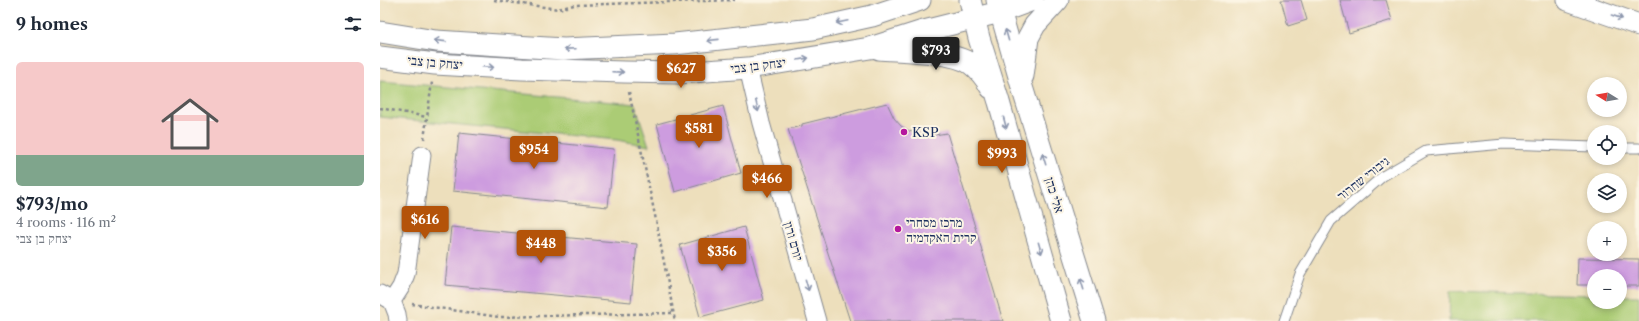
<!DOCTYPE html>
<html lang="en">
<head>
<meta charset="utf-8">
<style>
  body { margin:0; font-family:"Libre Caslon Text","Frank Ruhl Libre",serif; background:#f2f2f3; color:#1f2937; height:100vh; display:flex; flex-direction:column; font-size:15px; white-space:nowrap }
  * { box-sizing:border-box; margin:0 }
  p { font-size:13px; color:#747a83 }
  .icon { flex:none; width:22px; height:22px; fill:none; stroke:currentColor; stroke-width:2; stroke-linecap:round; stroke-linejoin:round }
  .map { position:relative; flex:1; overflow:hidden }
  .side { display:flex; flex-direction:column; background:#fff; width:380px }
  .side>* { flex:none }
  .needle { width:26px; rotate:281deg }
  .controls { position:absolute; left:1207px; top:77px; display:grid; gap:8px }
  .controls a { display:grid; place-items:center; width:40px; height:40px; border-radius:50%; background:#fff; box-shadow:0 2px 6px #0003; font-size:20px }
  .price { position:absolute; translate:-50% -34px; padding:0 9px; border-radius:4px; background:#b45309; color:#fff; font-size:13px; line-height:26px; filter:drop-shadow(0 1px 2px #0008) }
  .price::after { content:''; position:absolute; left:50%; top:24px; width:12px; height:9px; margin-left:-6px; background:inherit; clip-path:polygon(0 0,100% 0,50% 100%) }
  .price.on { background:#222; color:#fff }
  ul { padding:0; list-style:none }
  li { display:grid; align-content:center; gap:8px; height:212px; padding:0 16px }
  li span { display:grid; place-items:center; height:124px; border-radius:6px; color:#555 }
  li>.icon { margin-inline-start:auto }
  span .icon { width:72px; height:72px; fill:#fffc; stroke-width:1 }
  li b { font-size:17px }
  h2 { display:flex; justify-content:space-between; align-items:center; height:48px; padding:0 16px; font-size:17px }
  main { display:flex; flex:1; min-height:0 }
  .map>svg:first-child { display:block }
  .green { fill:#abcc74; stroke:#637e69 }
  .building { fill:#cd9cdf }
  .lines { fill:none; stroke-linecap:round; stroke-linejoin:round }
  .service-casing { stroke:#84878d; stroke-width:11 }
  .minor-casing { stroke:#84878d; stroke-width:19 }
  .tertiary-casing { stroke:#84878d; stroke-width:23 }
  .path { stroke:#84878d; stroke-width:2.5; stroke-dasharray:3 3; stroke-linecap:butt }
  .service { stroke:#fff; stroke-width:9 }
  .minor { stroke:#fff; stroke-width:17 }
  .tertiary { stroke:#fff; stroke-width:21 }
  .oneway { stroke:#8d97ae }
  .poi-dot { fill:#b5179e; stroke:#fcf5e5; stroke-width:1.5 }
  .labels { text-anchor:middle; stroke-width:4; stroke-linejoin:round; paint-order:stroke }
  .street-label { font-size:13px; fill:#1b2f5e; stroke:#fcf5e5 }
  .poi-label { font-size:13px; fill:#1b2f5e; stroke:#fcf5e5; text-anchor:start }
</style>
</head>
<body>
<main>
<section class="side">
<h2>9 homes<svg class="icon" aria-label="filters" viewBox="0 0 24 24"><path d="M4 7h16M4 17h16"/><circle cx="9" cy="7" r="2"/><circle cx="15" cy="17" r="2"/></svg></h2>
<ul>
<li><span style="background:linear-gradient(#f6c9c9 75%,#7fa58c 0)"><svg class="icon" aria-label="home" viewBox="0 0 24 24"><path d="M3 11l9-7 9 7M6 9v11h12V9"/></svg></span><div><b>$793/mo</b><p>4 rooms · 116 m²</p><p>יצחק בן צבי</p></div></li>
</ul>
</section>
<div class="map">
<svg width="1259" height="321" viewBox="0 0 1259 321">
  <rect width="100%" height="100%" fill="#fcf5e5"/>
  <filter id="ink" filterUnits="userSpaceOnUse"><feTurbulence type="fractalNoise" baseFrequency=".025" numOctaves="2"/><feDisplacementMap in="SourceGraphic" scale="8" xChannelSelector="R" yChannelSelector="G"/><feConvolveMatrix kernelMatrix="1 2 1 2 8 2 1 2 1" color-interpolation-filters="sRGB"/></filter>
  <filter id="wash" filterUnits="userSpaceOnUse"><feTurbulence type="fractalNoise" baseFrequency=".012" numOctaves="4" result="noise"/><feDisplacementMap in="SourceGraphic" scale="16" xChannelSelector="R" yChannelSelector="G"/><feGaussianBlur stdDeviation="0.9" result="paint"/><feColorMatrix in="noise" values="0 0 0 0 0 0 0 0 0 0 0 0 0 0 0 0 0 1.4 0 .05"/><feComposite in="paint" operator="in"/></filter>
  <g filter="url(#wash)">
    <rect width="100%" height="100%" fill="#eddfbc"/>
    <path class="green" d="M 0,81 L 255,104 L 269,146 L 237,140 L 0,117 Z
      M 1070,291 L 1214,295 L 1214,302 L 1240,302 L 1240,296 L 1259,296 L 1259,321 L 1069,321 Z"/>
    <g id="blocks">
      <path class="building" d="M 901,0 L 921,0 L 927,20 L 908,26 Z
        M 960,0 L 1006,0 L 1012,20 L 969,33 Z
        M 507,103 L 514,118 L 521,126 L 529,131 L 548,136 L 567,133 L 623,321 L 470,321 L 408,129 L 422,126 L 422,124 Z
        M 343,106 L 361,173 L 295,192 L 277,124 Z
        M 79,133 L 234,149 L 228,207 L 73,191 Z
        M 71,227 L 257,244 L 251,302 L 65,285 Z
        M 364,227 L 384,300 L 320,317 L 300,245 Z
        M 1198,258 L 1259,259 L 1259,286 L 1240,286 L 1240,276 L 1214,276 L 1214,285 L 1197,285 Z"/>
    </g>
  </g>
  <g filter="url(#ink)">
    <use href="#blocks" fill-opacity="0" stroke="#84878d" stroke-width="1"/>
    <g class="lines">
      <defs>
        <path id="service" d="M 1240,148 L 1259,148
          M 904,321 L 920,274 L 951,221 L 1003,176 L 1046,151 L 1124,144 L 1214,147"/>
        <path id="minor" d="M 368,68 L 381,123 L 437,321
          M 0,294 L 12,301
          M 18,321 L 17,314 L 12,301 L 21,287 L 26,274 L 42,155"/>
        <path id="tertiary" d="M 590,0 L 599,38 L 619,102 L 681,321
          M 617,0 L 642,87 L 714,321
          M 1188,0 L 1259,25
          M 0,32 L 56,41 L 184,49 L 295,44 L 433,29 L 492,16 L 540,0
          M 499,49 C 522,51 573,51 591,64 C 599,70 606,79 611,88
          M 0,57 L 55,64 L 142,69 L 244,72 L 298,73 L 368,68 L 490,48 L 540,32 L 620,12 L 653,0
          M 643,76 L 648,38 L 655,25 L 678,0"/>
      </defs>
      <use href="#service" class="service-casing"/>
      <use href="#minor" class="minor-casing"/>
      <use href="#tertiary" class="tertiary-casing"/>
      <path class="path" d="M 114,0 L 178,9 L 194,5 L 355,0
        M 249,92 L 277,225 L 295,321
        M 0,108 L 47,117
        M 44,139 L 52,82
        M 32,304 L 119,317 L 293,313"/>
      <use href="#service" class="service"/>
      <use href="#minor" class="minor"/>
      <use href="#tertiary" class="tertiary"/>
    </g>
    <defs><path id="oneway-shaft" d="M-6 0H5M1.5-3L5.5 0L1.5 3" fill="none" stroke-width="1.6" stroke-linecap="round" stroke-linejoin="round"/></defs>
    <g class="oneway">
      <use href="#oneway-shaft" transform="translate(1237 17) rotate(19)"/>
      <use href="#oneway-shaft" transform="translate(462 22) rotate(168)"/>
      <use href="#oneway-shaft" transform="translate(627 35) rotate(-106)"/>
      <use href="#oneway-shaft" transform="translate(333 40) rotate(174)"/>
      <use href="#oneway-shaft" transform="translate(60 41) rotate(-174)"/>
      <use href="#oneway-shaft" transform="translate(190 49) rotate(178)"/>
      <use href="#oneway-shaft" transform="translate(423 59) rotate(-10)"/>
      <use href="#oneway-shaft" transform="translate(108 67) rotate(3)"/>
      <use href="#oneway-shaft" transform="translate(238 72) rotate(2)"/>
      <use href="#oneway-shaft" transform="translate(377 106) rotate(77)"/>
      <use href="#oneway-shaft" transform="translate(625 123) rotate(75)"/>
      <use href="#oneway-shaft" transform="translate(664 159) rotate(-107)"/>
      <use href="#oneway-shaft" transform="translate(660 248) rotate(74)"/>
      <use href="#oneway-shaft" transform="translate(702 284) rotate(-107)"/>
      <use href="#oneway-shaft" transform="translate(427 285) rotate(74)"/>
    </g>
  </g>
  <g class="poi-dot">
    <circle cx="524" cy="132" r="4"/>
    <circle cx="518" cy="229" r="4"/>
  </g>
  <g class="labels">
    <g class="street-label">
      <text transform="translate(55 62) rotate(5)" y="5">יצחק בן צבי</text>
      <text transform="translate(378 65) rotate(-7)" y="5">יצחק בן צבי</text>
      <text transform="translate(983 178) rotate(-38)" y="5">גיבורי שחרור</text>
      <text transform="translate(675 195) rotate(73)" y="5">אלי כהן</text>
      <text transform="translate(414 241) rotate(74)" y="5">יורם ורון</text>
    </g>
    <g class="poi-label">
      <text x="532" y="137">KSP</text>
      <text x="526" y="227">מרכז מסחרי<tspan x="526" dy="15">קרית האקדמיה</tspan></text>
    </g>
  </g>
</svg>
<div class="controls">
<a><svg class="needle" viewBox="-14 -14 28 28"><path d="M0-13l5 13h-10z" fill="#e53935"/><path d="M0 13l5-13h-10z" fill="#747a83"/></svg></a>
<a><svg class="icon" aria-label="locate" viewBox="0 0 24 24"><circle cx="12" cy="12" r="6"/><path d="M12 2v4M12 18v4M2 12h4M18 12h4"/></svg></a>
<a><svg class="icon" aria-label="layers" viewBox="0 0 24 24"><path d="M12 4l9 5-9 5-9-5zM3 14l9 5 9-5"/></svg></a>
<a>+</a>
<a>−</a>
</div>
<b class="price on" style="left:556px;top:71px">$793</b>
<b class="price" style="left:301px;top:89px">$627</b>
<b class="price" style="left:319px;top:149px">$581</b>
<b class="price" style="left:154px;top:170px">$954</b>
<b class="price" style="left:622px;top:174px">$993</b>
<b class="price" style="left:387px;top:199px">$466</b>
<b class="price" style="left:45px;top:240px">$616</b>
<b class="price" style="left:161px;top:264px">$448</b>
<b class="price" style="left:342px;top:272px">$356</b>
</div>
</main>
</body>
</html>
